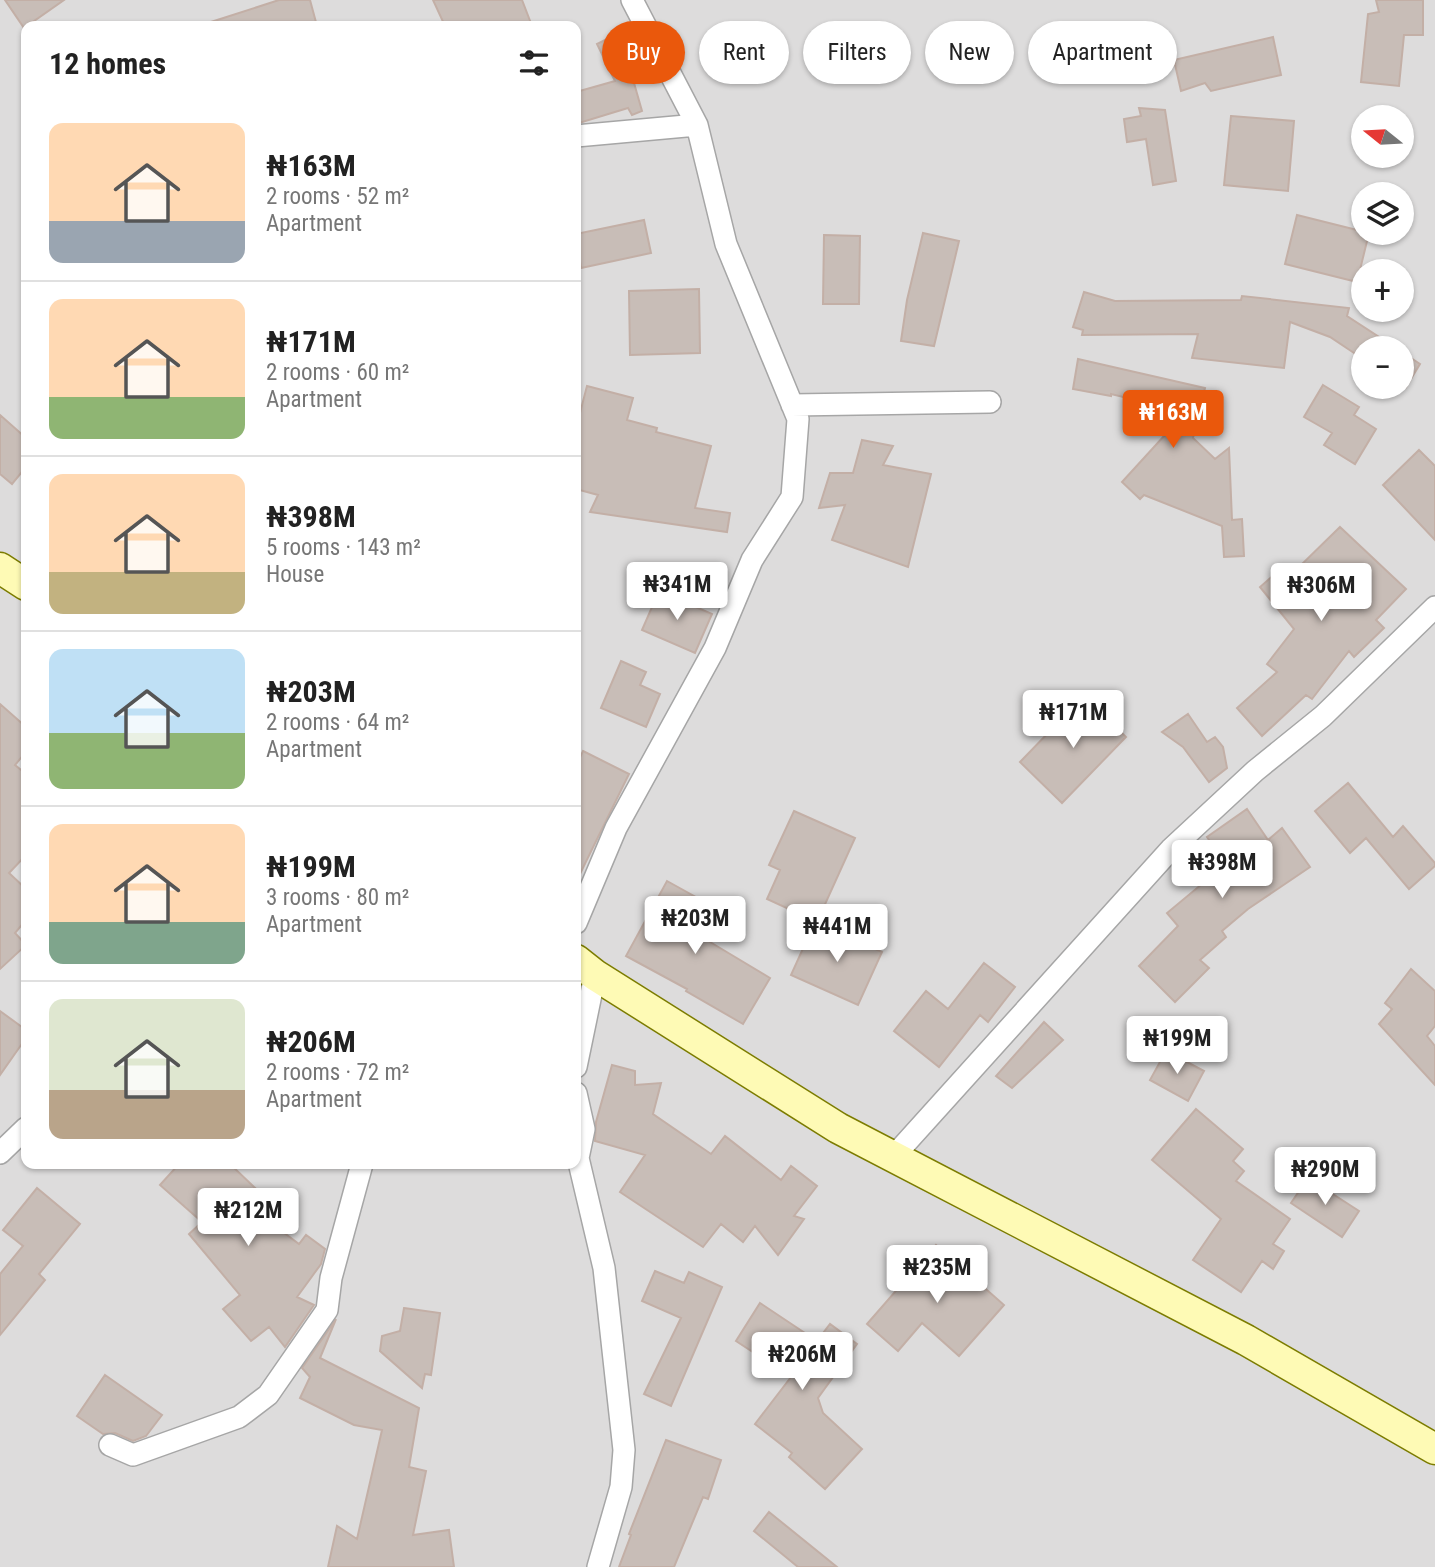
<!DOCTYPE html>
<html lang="en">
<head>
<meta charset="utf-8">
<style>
  body { margin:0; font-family:"Roboto Condensed",sans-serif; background:#f6f6f6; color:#222; height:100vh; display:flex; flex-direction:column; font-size:26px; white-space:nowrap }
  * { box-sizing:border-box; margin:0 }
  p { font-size:23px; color:#767676 }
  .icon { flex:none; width:38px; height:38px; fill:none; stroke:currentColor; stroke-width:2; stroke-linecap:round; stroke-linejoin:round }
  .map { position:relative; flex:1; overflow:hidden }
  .details { position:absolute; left:21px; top:21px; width:560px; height:1148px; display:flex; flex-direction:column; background:#fff; border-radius:14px; box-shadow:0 2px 5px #0004 }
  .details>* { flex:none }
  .guide { position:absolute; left:602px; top:21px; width:665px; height:63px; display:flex; gap:14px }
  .needle { width:46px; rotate:288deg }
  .tools { position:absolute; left:1351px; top:105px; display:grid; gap:14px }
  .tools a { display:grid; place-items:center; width:63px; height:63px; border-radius:50%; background:#fff; box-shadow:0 2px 5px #0004; font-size:35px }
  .price { position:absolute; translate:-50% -60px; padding:0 16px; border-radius:7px; background:#fff; color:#222; font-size:23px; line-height:46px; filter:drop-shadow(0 2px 4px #0008) }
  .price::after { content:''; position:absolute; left:50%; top:42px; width:21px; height:16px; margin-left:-10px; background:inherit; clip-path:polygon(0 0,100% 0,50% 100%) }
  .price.active { background:#ea580c; color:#fff }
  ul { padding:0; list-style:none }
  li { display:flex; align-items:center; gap:21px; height:175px; padding:0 28px }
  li+li { border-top:2px solid #e0e0e0 }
  li span { display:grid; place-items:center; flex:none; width:196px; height:140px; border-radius:14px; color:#555 }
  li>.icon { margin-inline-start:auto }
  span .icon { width:84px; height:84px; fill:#fffc; stroke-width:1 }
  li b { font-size:30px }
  h2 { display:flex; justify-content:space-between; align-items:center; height:84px; padding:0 28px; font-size:30px }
  .pill { padding:0 24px; border-radius:32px; background:#fff; box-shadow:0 2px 5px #0004; font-size:24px; line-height:63px }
  .pill.active { background:#ea580c; color:#fff }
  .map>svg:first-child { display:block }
  .residential { fill:#dddcdc; fill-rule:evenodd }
  .building { fill:#c8bdb7; stroke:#c3afa6; stroke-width:2 }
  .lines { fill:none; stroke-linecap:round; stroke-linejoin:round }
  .street-casing { stroke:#a6a6a6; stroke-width:24 }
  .secondary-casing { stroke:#7c7c00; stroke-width:33 }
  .street { stroke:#fff; stroke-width:21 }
  .secondary { stroke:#fefab5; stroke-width:30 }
</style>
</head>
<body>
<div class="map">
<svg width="1435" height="1567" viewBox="0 0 1435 1567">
  <rect width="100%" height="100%" fill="#f0ebe4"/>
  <path class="residential" d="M 0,0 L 1435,0 L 1435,1567 L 0,1567 ZM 26,26 L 576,26 L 576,1164 L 26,1164 ZM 1363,117 L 1402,117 L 1402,156 L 1363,156 ZM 1363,194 L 1402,194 L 1402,233 L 1363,233 ZM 1363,271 L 1402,271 L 1402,310 L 1363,310 ZM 1363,348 L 1402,348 L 1402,387 L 1363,387 Z"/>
  <path class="building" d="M 5,0 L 64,0 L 24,28 Z
    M 279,0 L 310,0 L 317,26 L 212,26 L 211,22 Z
    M 433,0 L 522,0 L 532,26 L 445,26 Z
    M 1376,0 L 1423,0 L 1423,35 L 1404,35 L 1399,86 L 1361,82 L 1368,14 L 1379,12 Z
    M 627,29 L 643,62 L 630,69 L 642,111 L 632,115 L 628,108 L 579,123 L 576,111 L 576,92 L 615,81 L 597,44 Z
    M 1273,37 L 1281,75 L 1211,91 L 1205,83 L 1181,91 L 1174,60 Z
    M 1139,108 L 1165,110 L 1176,181 L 1153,185 L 1146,139 L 1127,142 L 1124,119 L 1141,116 Z
    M 1231,116 L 1294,121 L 1288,191 L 1224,185 Z
    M 1297,215 L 1369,233 L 1357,282 L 1285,264 Z
    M 644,220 L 651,253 L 581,268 L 576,234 Z
    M 923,233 L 959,241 L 934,346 L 901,341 L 907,300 Z
    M 824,235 L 860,236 L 859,304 L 823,304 Z
    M 699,289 L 700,353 L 630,355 L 629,291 Z
    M 1084,292 L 1115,301 L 1241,300 L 1242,296 L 1349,308 L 1347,316 L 1396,348 L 1363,348 L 1363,359 L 1330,337 L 1290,322 L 1284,368 L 1192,358 L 1198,334 L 1082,335 L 1083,330 L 1073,327 Z
    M 1402,352 L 1420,364 L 1406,387 L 1402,384 Z
    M 1078,359 L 1205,388 L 1193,438 L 1215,459 L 1229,448 L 1232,520 L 1242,519 L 1244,556 L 1224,557 L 1222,526 L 1144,495 L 1140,499 L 1122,482 L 1186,412 L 1111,394 L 1111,396 L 1073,389 Z
    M 1323,385 L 1359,407 L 1354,415 L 1376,429 L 1355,464 L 1324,445 L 1332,433 L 1304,417 Z
    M 587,386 L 633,398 L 627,420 L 657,428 L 656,432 L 711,446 L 695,508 L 730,513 L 727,532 L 590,512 L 598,495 L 576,489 L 576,416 L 579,417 Z
    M 0,415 L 26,438 L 26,467 L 12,484 L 0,474 Z
    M 862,440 L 893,446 L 883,465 L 931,474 L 908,567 L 832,540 L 845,505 L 819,508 L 830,473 L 853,473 Z
    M 1419,450 L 1435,466 L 1435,540 L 1383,485 Z
    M 1340,527 L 1406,589 L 1376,620 L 1384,628 L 1354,657 L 1349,651 L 1312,699 L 1306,695 L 1262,736 L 1237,708 L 1277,672 L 1267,664 L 1294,629 L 1260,587 L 1284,566 L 1291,566 L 1296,570 Z
    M 659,591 L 712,614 L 695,653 L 642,630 Z
    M 621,661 L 646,672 L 640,685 L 660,694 L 646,727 L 601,708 Z
    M 1084,696 L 1126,737 L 1062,803 L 1020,762 Z
    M 0,704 L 26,727 L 26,752 L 15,765 L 26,774 L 26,855 L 9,873 L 26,889 L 26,920 L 15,933 L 26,945 L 0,969 Z
    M 1188,714 L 1207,742 L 1215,737 L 1223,747 L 1227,768 L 1209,782 L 1183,747 L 1162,732 Z
    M 583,751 L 629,774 L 576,882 L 576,766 Z
    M 1348,783 L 1393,837 L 1403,826 L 1435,863 L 1435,866 L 1409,889 L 1366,838 L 1350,853 L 1315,811 Z
    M 1247,809 L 1268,840 L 1282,828 L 1310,867 L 1248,909 L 1222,931 L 1226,937 L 1200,960 L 1209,968 L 1175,1002 L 1139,966 L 1178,926 L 1167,913 L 1226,864 L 1207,837 Z
    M 794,811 L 855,838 L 817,922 L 767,899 L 780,870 L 769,865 Z
    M 667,881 L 710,905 L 695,933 L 770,978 L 743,1024 L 686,991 L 687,989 L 626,956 Z
    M 815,922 L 882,952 L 858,1005 L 791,975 Z
    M 984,963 L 1015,987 L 988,1022 L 980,1015 L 939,1067 L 894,1031 L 926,991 L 948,1009 Z
    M 1411,969 L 1435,991 L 1435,1026 L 1427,1036 L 1435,1046 L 1435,1085 L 1379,1024 L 1392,1009 L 1385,1003 Z
    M 0,1011 L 26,1030 L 26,1038 L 0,1075 Z
    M 1044,1022 L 1063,1040 L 1012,1088 L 996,1076 Z
    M 1166,1051 L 1204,1071 L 1188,1101 L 1150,1080 Z
    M 612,1065 L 635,1071 L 635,1085 L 661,1083 L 653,1114 L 711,1154 L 725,1136 L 781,1180 L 791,1166 L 817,1186 L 794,1216 L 804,1219 L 778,1255 L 755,1226 L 743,1242 L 721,1224 L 703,1247 L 620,1192 L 645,1155 L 595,1141 L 596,1122 Z
    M 1196,1109 L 1243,1149 L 1233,1161 L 1244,1171 L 1236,1181 L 1290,1219 L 1273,1244 L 1284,1251 L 1273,1269 L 1262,1261 L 1241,1292 L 1193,1260 L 1221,1219 L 1152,1160 Z
    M 179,1164 L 230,1164 L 274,1206 L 263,1217 L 299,1244 L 306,1235 L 325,1249 L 321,1264 L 297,1297 L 314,1305 L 285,1347 L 269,1327 L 251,1341 L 223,1309 L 240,1295 L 189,1234 L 202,1222 L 160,1185 Z
    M 1308,1178 L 1359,1211 L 1342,1237 L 1291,1203 Z
    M 37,1188 L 80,1224 L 39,1274 L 45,1280 L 0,1335 L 0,1274 L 23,1246 L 3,1230 Z
    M 936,1245 L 1004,1305 L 959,1356 L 922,1323 L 898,1351 L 867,1324 Z
    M 655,1271 L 684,1283 L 689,1272 L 722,1287 L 671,1406 L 644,1394 L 681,1318 L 642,1301 Z
    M 760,1303 L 817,1341 L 830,1324 L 857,1344 L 818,1398 L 823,1413 L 862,1449 L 825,1489 L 789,1457 L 792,1453 L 755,1424 L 791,1377 L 736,1341 Z
    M 404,1308 L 440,1313 L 431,1375 L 425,1374 L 422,1388 L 380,1351 L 382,1336 L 400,1331 Z
    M 336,1319 L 320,1358 L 419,1408 L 409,1467 L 426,1471 L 413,1535 L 449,1530 L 454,1567 L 328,1567 L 337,1526 L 357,1539 L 382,1430 L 354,1425 L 300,1398 L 310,1377 L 302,1368 Z
    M 105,1375 L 162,1415 L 146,1436 L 133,1441 L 115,1433 L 103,1434 L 77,1416 Z
    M 666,1440 L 721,1460 L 708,1499 L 703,1497 L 674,1567 L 619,1567 L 631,1535 L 629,1534 Z
    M 769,1512 L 837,1567 L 798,1567 L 754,1531 Z"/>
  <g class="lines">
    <defs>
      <path id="street" d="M 576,136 L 697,125
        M 792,405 L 990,402
        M 576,923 L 616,828 L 715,648 L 752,560 L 792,497 L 798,419 L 726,244 L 697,125 L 632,0
        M 576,1067 L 595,975
        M 576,1093 L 584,1129 L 578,1158 L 604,1268 L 624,1450 L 621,1487 L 598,1567
        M 0,1153 L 26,1128
        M 894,1156 L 1171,849 L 1255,771 L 1323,716 L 1435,607
        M 110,1445 L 133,1455 L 239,1417 L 268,1395 L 327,1310 L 331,1278 L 362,1164"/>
      <path id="secondary" d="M 0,568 L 26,585
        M 576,960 L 595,975 L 838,1128 L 1246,1340 L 1435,1449"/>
    </defs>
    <use href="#street" class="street-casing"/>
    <use href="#secondary" class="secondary-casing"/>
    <use href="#street" class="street"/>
    <use href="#secondary" class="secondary"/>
  </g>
</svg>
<div class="tools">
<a><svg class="needle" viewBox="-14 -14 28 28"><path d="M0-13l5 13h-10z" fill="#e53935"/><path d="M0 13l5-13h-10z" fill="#767676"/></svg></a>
<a><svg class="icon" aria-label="layers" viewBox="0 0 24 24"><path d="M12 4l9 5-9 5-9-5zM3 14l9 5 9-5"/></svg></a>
<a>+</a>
<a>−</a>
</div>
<b class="price active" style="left:1173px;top:450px">₦163M</b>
<b class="price" style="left:677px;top:622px">₦341M</b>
<b class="price" style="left:1321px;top:623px">₦306M</b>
<b class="price" style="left:1073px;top:750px">₦171M</b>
<b class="price" style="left:1222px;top:900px">₦398M</b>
<b class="price" style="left:695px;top:956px">₦203M</b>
<b class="price" style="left:837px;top:964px">₦441M</b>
<b class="price" style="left:1177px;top:1076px">₦199M</b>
<b class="price" style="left:1325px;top:1207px">₦290M</b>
<b class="price" style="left:248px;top:1248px">₦212M</b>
<b class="price" style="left:937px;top:1305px">₦235M</b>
<b class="price" style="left:802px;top:1392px">₦206M</b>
<div class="guide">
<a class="pill active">Buy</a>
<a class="pill">Rent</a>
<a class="pill">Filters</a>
<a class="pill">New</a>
<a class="pill">Apartment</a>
</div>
<section class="details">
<h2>12 homes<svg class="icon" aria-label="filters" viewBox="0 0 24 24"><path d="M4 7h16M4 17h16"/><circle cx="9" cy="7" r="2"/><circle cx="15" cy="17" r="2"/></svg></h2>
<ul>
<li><span style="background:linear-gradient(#ffd9b3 70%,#9aa5b1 0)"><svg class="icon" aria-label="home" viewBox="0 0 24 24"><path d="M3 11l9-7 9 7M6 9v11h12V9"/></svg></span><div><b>₦163M</b><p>2 rooms · 52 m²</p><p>Apartment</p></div></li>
<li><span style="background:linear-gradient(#ffd9b3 70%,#8fb573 0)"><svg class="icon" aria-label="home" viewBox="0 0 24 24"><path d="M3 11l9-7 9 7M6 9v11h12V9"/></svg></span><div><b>₦171M</b><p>2 rooms · 60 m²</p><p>Apartment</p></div></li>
<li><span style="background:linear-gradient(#ffd9b3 70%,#c2b280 0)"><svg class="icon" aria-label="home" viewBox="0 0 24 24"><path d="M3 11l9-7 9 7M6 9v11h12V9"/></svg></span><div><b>₦398M</b><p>5 rooms · 143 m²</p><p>House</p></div></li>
<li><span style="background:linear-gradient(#bfe0f5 60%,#8fb573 0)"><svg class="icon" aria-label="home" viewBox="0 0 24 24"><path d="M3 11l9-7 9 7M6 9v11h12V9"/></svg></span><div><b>₦203M</b><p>2 rooms · 64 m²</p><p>Apartment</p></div></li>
<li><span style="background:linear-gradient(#ffd9b3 70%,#7fa58c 0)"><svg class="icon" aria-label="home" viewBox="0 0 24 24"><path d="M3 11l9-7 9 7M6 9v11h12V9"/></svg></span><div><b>₦199M</b><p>3 rooms · 80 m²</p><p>Apartment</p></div></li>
<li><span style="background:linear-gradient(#dfe7d0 65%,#b9a48a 0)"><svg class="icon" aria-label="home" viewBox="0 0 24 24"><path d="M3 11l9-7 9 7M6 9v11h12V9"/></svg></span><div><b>₦206M</b><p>2 rooms · 72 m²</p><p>Apartment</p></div></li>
</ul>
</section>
</div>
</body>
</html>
